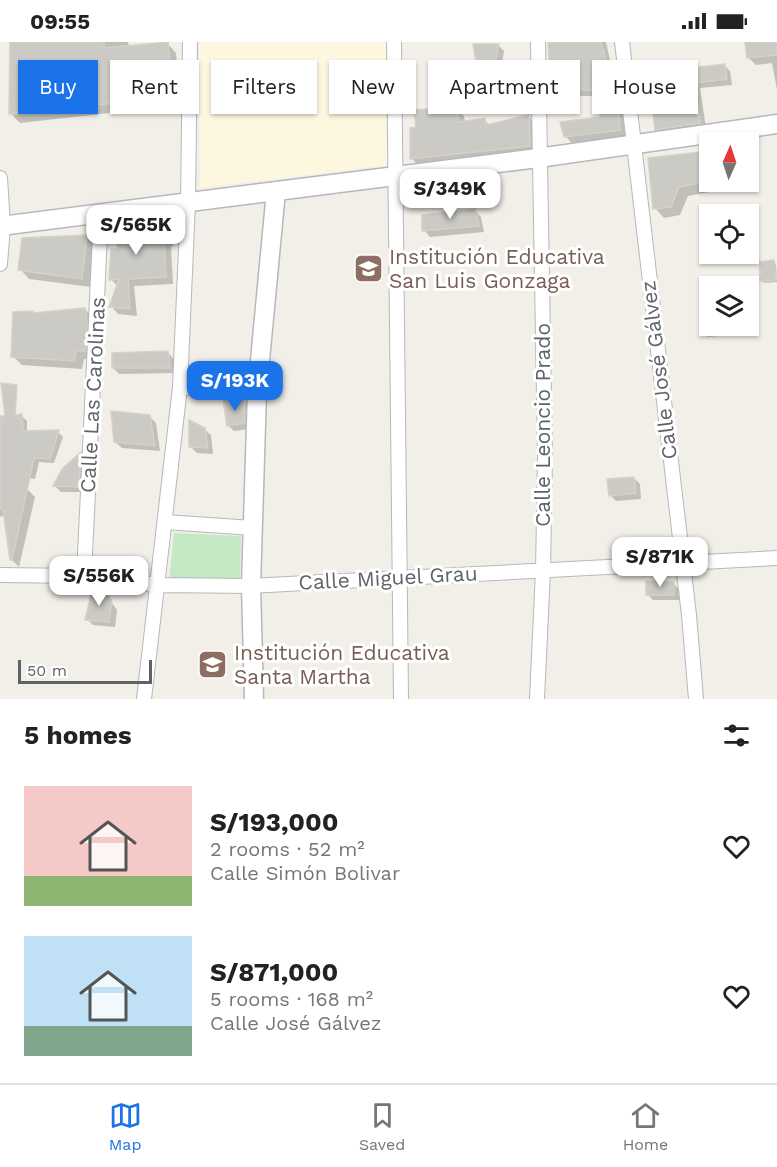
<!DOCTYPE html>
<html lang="en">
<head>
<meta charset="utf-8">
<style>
  body { margin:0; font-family:"Work Sans",sans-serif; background:#f2f2f2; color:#222; height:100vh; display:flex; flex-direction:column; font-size:22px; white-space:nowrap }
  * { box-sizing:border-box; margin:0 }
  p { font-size:20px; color:#767676 }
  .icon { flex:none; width:33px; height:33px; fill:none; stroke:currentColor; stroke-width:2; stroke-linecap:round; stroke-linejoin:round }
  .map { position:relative; height:657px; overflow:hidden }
  .panel { display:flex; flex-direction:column; background:#fff; flex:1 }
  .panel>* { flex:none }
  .guide { position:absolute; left:18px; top:18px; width:741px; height:54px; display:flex; gap:12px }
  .needle { width:39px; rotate:3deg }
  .controls { position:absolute; left:699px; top:90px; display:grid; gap:12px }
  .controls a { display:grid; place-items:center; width:60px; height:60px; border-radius:0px; background:#fff; box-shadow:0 2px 4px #0004; font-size:30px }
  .scale { position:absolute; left:18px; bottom:15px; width:134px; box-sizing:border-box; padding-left:6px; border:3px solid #5f6368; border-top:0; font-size:16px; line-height:21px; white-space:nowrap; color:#5f6368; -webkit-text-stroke:4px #fff; paint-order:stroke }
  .price { position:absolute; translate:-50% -51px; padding:0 14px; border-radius:12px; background:#fff; color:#222; font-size:20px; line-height:39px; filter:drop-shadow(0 2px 3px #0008) }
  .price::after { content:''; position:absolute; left:50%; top:36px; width:18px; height:14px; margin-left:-9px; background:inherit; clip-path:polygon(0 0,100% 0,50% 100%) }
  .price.active { background:#1a73e8; color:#fff }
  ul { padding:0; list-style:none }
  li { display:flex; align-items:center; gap:18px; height:150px; padding:0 24px }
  li span { display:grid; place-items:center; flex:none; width:168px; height:120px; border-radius:0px; color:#555 }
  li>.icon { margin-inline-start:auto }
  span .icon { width:72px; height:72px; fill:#fffc; stroke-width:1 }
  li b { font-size:26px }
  h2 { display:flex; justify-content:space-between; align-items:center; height:72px; padding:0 24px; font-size:26px }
  .chip { padding:0 21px; border-radius:0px; background:#fff; box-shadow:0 2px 4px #0004; font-size:21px; line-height:54px }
  .chip.active { background:#1a73e8; color:#fff }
  .status { display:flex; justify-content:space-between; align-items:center; height:42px; padding:0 30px; background:#fff; direction:ltr }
  .status svg { height:16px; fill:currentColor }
  .tabs { display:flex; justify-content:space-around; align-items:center; height:84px; border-top:2px solid #e0e0e0; background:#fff; font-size:16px; color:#767676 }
  .tabs a { display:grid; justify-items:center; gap:3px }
  .tabs .active { color:#1a73e8 }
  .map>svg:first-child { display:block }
  .commercial { fill:#fef7e0 }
  .green { fill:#c5e8c5 }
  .shadow { fill:#0003 }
  .building { fill:#cccac5; stroke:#d6d1c6; stroke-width:1.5 }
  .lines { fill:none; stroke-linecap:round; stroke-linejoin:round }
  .minor-casing { stroke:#b5b8bc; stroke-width:16 }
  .tertiary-casing { stroke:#b5b8bc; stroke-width:21 }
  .minor { stroke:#fff; stroke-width:14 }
  .tertiary { stroke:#fff; stroke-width:18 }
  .labels { text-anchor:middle; stroke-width:6; stroke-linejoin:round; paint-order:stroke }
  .education-label { font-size:21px; fill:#785e54; stroke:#fff; text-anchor:start }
  .street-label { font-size:21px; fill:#5f6368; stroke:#fff }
</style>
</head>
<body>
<div class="status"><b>09:55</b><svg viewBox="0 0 49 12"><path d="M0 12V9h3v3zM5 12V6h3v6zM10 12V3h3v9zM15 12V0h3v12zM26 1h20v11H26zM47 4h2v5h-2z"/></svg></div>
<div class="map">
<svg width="777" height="657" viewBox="0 0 777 657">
  <rect width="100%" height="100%" fill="#f1efe8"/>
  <path class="commercial" d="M 199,0 L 386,0 L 388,123 L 200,146 Z"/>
  <path class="green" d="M 174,491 L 241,494 L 240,538 L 169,538 Z"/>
  <path class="shadow" d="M 12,0 L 128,0 L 129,5 L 167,1 L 176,11 L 181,63 L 20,81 L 11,72 Z
    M 550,0 L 606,0 L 615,41 L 622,48 L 626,95 L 572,101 L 565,94 L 602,76 L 599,54 L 559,54 L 552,48 Z
    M 747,0 L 777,0 L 777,48 L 772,21 L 756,23 L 748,15 Z
    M 498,3 L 504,9 L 502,22 L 484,25 L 478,19 Z
    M 724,23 L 730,29 L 732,43 L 700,46 L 706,86 L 662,93 L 656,87 L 652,52 L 645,46 Z
    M 524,34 L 530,40 L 528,57 L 499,57 L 493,50 L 493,40 Z
    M 456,66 L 464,74 L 465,80 L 484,78 L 490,83 L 529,75 L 537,83 L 538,112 L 420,125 L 412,117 Z
    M 710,111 L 710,140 L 739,140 L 740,144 L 688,154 L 680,173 L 664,176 L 655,166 Z
    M 475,169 L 481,175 L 484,190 L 430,195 L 424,188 Z
    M 161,177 L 168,184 L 173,204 L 171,204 L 173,242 L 134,244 L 137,274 L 118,272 L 111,264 L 118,245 L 111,237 L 120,209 Z
    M 86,194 L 95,204 L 91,245 L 29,237 L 20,227 Z
    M 773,220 L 776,222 L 777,240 L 764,241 L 762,239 Z
    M 85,267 L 93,276 L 94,317 L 84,317 L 82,327 L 22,323 L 13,314 L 33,270 L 35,273 Z
    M 710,272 L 710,284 L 734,284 L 735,292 L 708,295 L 702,289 L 700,273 Z
    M 168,311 L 174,317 L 176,331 L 119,332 L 113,326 Z
    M 243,360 L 250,366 L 250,387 L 234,389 L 228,383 Z
    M 22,374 L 27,379 L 27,390 L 58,390 L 63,395 L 54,421 L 39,420 L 35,437 L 0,432 L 0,394 Z
    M 150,375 L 156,381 L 160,409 L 122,406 L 115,400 Z
    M 204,387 L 211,393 L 213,412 L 197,411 L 191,405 Z
    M 81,412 L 86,417 L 85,450 L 61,450 L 55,444 Z
    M 634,436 L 640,442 L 641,457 L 616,459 L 610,453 Z
    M 27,447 L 35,455 L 19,525 L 11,517 L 6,475 L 0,474 L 0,448 Z
    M 673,541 L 679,547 L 679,558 L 653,558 L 647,552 Z
    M 105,551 L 117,568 L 115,585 L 93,583 L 87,577 Z"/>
  <path class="building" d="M 10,0 L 104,0 L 104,6 L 168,0 L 172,55 L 9,72 Z
    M 548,0 L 601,0 L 611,40 L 616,40 L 620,88 L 564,95 L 560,80 L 600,75 L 597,48 L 551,48 Z
    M 745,0 L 777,0 L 777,13 L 747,16 Z
    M 473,2 L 499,2 L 496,17 L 476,19 Z
    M 725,22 L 727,37 L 695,41 L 700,81 L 655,88 L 650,46 L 643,47 L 641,32 Z
    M 524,33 L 522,52 L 492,51 L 491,38 Z
    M 457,65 L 459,80 L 485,76 L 486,83 L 529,73 L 530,104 L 410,117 L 410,86 L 416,85 L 414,68 Z
    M 710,109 L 710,139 L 679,145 L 671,165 L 653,167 L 648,116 Z
    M 475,167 L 479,184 L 422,189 L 422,173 Z
    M 161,175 L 167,197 L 164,197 L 166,235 L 128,237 L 130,267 L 109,265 L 119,237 L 109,238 L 111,207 L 118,207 L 111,182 Z
    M 87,193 L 82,237 L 18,228 L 22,196 Z
    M 774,218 L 776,238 L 760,239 L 759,220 Z
    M 85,266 L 87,280 L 86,309 L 76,309 L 74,319 L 11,315 L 13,270 L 33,269 L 33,271 Z
    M 168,309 L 170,326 L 112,326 L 112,311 Z
    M 1,341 L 17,343 L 15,373 L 22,372 L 23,389 L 59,388 L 50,417 L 34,416 L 12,518 L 10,518 L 3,468 L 0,467 L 0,374 L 5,374 Z
    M 223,358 L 244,358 L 245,381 L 227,384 Z
    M 111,369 L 150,373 L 155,404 L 114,400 Z
    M 189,378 L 205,386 L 208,406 L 189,405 Z
    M 81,410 L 79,445 L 53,444 L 62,427 Z
    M 634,435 L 636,451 L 609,454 L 607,437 Z
    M 646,539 L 674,540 L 674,553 L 646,553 Z
    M 92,548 L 106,550 L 112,560 L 109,580 L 85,578 Z"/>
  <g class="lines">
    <defs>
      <path id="minor" d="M 394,0 L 401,657
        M 622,0 L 689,573 L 696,657
        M 0,136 L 3,184 L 0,222
        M 180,345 L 257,350
        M 165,480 L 253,486
        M 0,533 L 84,534 L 159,543 L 251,544 L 777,516
        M 84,534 L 101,172
        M 144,657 L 180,345 L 188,161 L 190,0
        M 537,657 L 543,528 L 545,415 L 538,0"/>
      <path id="tertiary" d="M 0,184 L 538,116 L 777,82
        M 254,657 L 251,544 L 257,350 L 276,149"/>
    </defs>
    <use href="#minor" class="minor-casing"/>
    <use href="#tertiary" class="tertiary-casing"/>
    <use href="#minor" class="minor"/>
    <use href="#tertiary" class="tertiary"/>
  </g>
  <defs>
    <symbol id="school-square" viewBox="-11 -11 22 22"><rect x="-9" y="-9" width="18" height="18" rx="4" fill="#8d6e63" stroke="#fff"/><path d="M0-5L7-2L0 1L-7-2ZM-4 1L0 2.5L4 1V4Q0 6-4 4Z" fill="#fff"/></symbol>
  </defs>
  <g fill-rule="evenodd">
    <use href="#school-square" x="352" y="210" width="33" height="33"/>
    <use href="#school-square" x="196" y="606" width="33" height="33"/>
  </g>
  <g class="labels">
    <g class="education-label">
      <text x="389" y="222">Institución Educativa<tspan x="389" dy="24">San Luis Gonzaga</tspan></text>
      <text x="234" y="618">Institución Educativa<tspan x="234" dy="24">Santa Martha</tspan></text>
    </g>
    <g class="street-label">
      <text transform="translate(659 328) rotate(-97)" y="7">Calle José Gálvez</text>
      <text transform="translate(93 353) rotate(-87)" y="7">Calle Las Carolinas</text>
      <text transform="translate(543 383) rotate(-90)" y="7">Calle Leoncio Prado</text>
      <text transform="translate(388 536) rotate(-3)" y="7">Calle Miguel Grau</text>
    </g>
  </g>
</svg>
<div class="controls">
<a><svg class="needle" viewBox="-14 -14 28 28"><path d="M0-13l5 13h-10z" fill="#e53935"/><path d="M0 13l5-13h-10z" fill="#767676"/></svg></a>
<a><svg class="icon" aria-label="locate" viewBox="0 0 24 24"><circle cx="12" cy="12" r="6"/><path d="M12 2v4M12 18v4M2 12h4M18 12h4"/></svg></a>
<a><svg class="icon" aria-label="layers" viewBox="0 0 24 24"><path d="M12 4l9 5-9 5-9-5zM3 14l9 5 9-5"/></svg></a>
</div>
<div class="scale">50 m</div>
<b class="price" style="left:450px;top:178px">S/349K</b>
<b class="price" style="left:136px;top:214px">S/565K</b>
<b class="price active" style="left:235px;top:370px">S/193K</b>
<b class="price" style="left:660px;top:546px">S/871K</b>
<b class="price" style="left:99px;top:565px">S/556K</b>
<div class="guide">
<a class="chip active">Buy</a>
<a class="chip">Rent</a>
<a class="chip">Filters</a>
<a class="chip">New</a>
<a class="chip">Apartment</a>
<a class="chip">House</a>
</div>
</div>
<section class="panel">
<h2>5 homes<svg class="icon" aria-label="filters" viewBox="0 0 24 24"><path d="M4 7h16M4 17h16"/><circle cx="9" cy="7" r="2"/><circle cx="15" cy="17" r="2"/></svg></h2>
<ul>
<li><span style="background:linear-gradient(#f6c9c9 75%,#8fb573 0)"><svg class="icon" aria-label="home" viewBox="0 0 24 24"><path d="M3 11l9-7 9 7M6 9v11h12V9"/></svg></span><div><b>S/193,000</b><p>2 rooms · 52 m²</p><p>Calle Simón Bolivar</p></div><svg class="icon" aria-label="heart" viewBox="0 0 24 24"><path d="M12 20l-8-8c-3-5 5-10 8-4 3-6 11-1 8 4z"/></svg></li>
<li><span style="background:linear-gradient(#bfe0f5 75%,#7fa58c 0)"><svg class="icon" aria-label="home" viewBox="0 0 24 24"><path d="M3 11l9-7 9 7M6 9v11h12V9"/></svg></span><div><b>S/871,000</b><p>5 rooms · 168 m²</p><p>Calle José Gálvez</p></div><svg class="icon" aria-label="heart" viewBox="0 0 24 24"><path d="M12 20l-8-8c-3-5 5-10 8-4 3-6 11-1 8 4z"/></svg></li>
</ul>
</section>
<nav class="tabs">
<a class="active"><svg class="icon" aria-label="map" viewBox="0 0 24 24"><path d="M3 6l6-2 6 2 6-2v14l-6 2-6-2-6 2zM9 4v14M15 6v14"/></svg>Map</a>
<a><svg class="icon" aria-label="saved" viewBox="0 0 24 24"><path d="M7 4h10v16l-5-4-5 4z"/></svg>Saved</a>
<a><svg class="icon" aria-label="home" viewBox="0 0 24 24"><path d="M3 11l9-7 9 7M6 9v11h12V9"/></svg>Home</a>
</nav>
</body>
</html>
